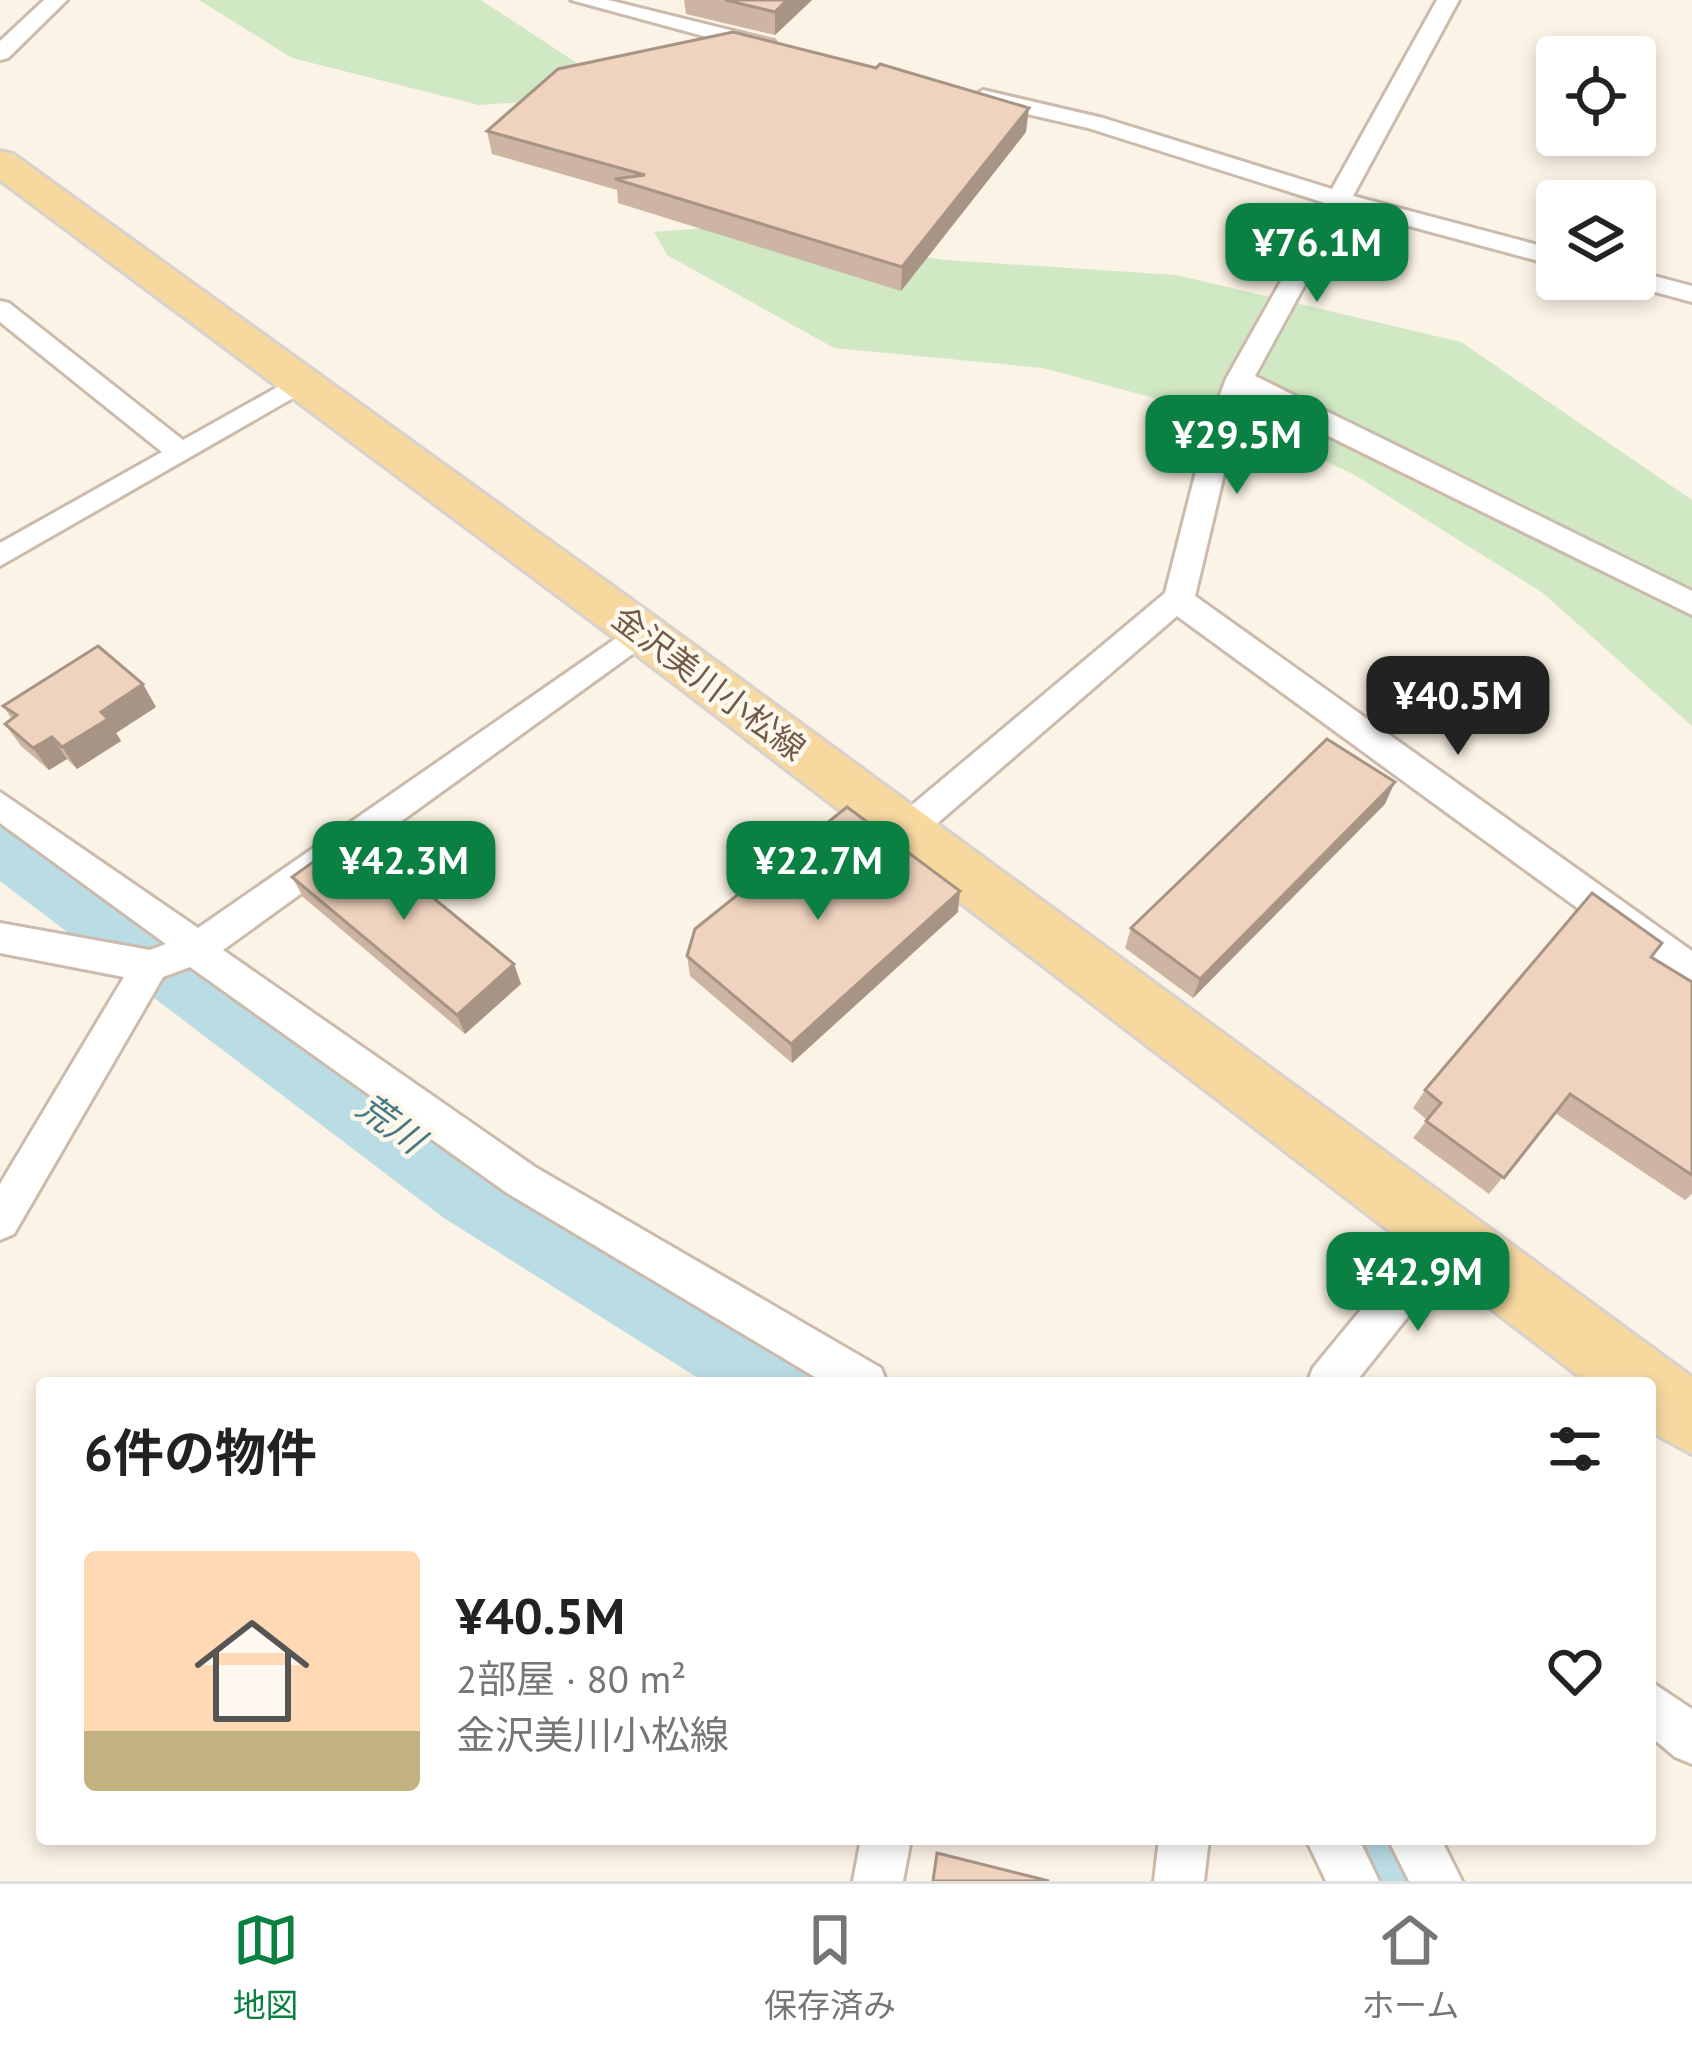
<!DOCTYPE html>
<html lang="ja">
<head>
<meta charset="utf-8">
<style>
  body { margin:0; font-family:"PT Sans","Noto Sans JP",sans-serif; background:#f2f2f2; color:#222; height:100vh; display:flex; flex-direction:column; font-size:45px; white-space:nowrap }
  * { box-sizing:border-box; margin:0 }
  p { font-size:39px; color:#767676 }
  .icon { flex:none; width:66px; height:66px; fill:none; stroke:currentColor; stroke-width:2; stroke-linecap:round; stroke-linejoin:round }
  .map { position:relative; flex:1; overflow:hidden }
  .side { position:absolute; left:36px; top:1377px; width:1620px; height:468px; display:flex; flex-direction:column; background:#fff; border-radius:12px; box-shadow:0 6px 18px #0003 }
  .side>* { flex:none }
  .tools { position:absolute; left:1536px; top:36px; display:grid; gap:24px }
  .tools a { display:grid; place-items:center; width:120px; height:120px; border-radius:12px; background:#fff; box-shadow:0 6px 18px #0003; font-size:60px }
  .price { position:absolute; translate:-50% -102px; padding:0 27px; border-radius:24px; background:#0b8043; color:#fff; font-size:39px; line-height:78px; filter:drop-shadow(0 3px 6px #0008) }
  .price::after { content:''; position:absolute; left:50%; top:72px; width:36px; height:27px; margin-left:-18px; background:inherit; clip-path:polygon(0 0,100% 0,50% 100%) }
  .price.current { background:#222; color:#fff }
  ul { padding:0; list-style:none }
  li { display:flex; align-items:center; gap:36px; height:300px; padding:0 48px }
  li+li { border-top:3px solid #e0e0e0 }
  li span { display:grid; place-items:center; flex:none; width:336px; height:240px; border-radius:12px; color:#555 }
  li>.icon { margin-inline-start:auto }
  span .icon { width:144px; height:144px; fill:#fffc; stroke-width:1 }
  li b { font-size:51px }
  h2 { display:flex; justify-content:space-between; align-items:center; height:144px; padding:0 48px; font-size:51px }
  .menu { display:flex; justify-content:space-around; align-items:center; height:168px; border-top:3px solid #e0e0e0; background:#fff; font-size:33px; color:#767676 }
  .menu a { display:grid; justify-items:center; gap:6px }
  .menu .current { color:#0b8043 }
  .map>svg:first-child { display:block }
  .green { fill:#d1e8c4 }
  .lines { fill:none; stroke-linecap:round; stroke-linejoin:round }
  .river { fill:#badce4; fill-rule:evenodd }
  .minor-casing { stroke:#ccbbac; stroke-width:6 }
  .primary-casing { stroke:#d8d1cd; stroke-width:6 }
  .minor { fill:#fff; fill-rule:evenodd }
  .primary { fill:#f7d9a0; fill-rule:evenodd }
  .wall { fill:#ceb5a3 }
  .shaded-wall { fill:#a79485 }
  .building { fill:#efd3be; stroke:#a79485; stroke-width:3 }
  .labels { text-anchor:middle; stroke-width:9; stroke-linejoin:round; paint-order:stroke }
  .street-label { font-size:33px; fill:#725a4b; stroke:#fef7eb }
  .water-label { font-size:36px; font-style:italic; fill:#467985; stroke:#fef7eb }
</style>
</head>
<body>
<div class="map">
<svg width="1692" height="1881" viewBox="0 0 1692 1881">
  <rect width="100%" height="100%" fill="#fbf3e5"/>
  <path class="green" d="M 199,0 L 481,0 L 592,73 L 527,102 L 479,105 L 292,58 Z
    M 717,227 L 945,260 L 1176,275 L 1461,342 L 1692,500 L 1692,726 L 1543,593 L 1353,474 L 1235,420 L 1043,368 L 834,348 L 667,255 L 654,232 Z"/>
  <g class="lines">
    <path class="river" d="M 0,802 L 29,812 L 512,1154 L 838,1346 L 853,1383 L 706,1383 L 444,1218 L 0,881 Z
      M 1317,1839 L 1445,1839 L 1462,1881 L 1334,1881 Z"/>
    <defs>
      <path id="minor" d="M 44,0 L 67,0 L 8,58 L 0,60 L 0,41 Z
        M 571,0 L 608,0 L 774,41 L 777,46 L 766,53 Z
        M 1437,0 L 1459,0 L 1353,196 L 1557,250 L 1557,266 L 1346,209 L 1255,376 L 1692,591 L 1692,615 L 1247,396 L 1234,432 L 1195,596 L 1692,951 L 1692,986 L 1679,982 L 1177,616 L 918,840 L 906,844 L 894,840 L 889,830 L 894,820 L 1165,593 L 1206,432 L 1226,379 L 1325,203 L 1088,128 L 975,102 L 972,97 L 983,90 L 1103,118 L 1332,189 Z
        M 1635,271 L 1692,286 L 1692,302 L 1626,284 L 1622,279 L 1635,279 Z
        M 0,301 L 9,303 L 183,440 L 290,380 L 300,377 L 314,386 L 0,566 L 0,543 L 162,452 L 0,322 Z
        M 641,621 L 652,624 L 657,632 L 652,640 L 223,950 L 535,1167 L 881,1368 L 887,1383 L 825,1383 L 507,1193 L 190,967 L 163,977 L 14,1234 L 0,1240 L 0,1184 L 124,977 L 0,953 L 0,923 L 150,950 L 166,944 L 0,823 L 0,792 L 198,928 Z
        M 1447,1217 L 1461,1222 L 1467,1236 L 1461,1250 L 1355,1383 L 1307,1383 L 1313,1368 L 1433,1222 Z
        M 1650,1681 L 1692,1709 L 1692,1764 L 1675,1757 L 1650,1736 Z
        M 861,1839 L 911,1839 L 903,1881 L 853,1881 Z
        M 1159,1839 L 1209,1839 L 1204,1881 L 1154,1881 Z
        M 1306,1839 L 1359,1839 L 1379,1881 L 1326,1881 Z
        M 1388,1839 L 1441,1839 L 1462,1881 L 1409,1881 Z"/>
      <path id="primary" d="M 0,151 L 13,154 L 658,619 L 1692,1377 L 1692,1454 L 1650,1431 L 1650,1383 L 1588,1383 L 624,645 L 0,180 Z"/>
    </defs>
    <use href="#minor" class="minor-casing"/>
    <use href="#primary" class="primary-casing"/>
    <use href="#minor" class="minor"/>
    <use href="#primary" class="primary"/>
  </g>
  <path class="wall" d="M 684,0 L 812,0 L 775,35 L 686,14 Z
    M 487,131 L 1026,132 L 901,291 L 618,203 L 617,190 L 492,154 Z
    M 3,706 L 156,707 L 116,733 L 121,741 L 77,769 L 67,759 L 49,770 L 21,746 L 5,724 L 12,719 Z
    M 1385,804 L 1193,998 L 1125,948 L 1131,928 Z
    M 292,877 L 514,964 L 521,984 L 465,1034 L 303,897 Z
    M 958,912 L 792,1063 L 690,976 L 687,956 Z
    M 1651,957 L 1692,982 L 1692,1194 L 1685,1200 L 1555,1113 L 1489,1194 L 1413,1138 L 1427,1120 L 1413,1108 L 1425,1090 Z"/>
  <path class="shaded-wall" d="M 787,0 L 812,0 L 775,35 L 775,12 Z
    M 1029,108 L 1026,132 L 901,291 L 902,267 Z
    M 143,684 L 156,707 L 116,733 L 121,741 L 77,769 L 62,747 L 101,712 Z
    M 52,737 L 67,759 L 49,770 L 33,748 Z
    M 1395,782 L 1385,804 L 1193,998 L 1200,979 Z
    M 960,891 L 958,912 L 792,1063 L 791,1044 Z
    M 514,964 L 521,984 L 465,1034 L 457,1015 Z"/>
  <path class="building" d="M 725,0 L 787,0 L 775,12 Z
    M 733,32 L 876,68 L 880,64 L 1029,108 L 902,267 L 615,179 L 645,175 L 487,131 L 558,69 Z
    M 98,646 L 143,684 L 101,712 L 108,719 L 62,747 L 52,737 L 33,748 L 5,724 L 17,715 L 3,706 Z
    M 1327,739 L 1395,782 L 1200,979 L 1131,928 Z
    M 847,807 L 960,891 L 791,1044 L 687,956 L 695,929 Z
    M 354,833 L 514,964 L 457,1015 L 292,877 Z
    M 1592,893 L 1662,943 L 1651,957 L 1692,982 L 1692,1175 L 1570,1094 L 1504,1178 L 1426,1121 L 1441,1103 L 1425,1090 Z
    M 937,1853 L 1049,1881 L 933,1881 Z"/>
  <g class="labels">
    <g class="street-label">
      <text transform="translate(709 683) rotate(37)" y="12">金沢美川小松線</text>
    </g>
    <g class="water-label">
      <text transform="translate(391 1123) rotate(36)" y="13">荒川</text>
    </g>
  </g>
</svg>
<div class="tools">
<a><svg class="icon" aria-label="locate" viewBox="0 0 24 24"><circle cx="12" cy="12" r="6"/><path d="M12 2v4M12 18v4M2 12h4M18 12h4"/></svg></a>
<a><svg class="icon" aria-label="layers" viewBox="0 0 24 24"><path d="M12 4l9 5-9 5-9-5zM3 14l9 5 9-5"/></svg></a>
</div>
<b class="price" style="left:1317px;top:305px">¥76.1M</b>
<b class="price" style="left:1237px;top:497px">¥29.5M</b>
<b class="price current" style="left:1458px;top:758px">¥40.5M</b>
<b class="price" style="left:404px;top:923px">¥42.3M</b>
<b class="price" style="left:818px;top:923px">¥22.7M</b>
<b class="price" style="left:1418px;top:1334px">¥42.9M</b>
<section class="side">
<h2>6件の物件<svg class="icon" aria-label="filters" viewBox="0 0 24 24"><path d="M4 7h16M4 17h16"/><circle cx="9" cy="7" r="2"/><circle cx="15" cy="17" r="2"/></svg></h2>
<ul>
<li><span style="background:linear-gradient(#ffd9b3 75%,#c2b280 0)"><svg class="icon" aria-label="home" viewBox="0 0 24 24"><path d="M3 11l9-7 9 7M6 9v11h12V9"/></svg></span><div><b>¥40.5M</b><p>2部屋 · 80 m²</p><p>金沢美川小松線</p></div><svg class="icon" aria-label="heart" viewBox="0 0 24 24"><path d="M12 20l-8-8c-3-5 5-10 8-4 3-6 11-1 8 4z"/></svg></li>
</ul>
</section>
</div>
<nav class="menu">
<a class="current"><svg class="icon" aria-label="map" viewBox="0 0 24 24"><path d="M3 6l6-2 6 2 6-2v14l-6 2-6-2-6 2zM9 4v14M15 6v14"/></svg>地図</a>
<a><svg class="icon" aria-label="saved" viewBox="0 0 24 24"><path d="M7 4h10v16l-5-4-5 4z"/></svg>保存済み</a>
<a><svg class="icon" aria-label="home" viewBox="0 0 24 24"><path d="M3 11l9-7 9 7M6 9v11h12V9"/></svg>ホーム</a>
</nav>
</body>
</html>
